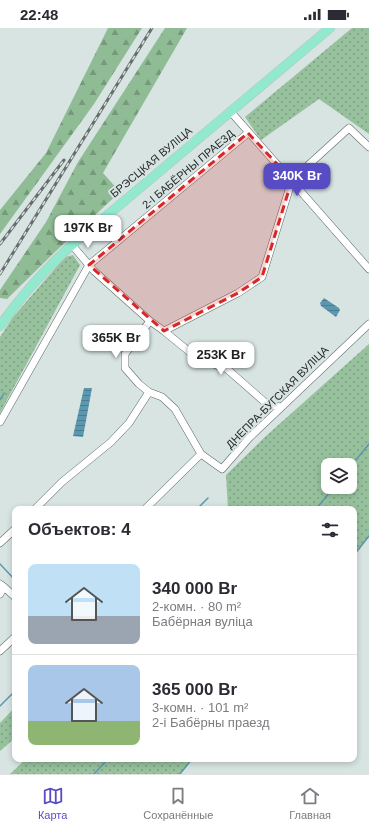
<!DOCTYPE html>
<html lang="ru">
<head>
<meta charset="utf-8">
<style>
  body { margin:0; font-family:Helvetica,sans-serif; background:#f7f7f7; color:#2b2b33; height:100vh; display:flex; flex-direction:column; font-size:15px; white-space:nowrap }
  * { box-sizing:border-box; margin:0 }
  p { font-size:13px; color:#7c7c81 }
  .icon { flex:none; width:22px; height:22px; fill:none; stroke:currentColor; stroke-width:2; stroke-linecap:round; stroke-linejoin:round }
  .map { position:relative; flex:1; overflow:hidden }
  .sheet { position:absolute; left:12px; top:478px; width:345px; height:256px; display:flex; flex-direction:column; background:#fff; border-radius:8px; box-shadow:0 2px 6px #0003 }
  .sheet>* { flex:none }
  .buttons { position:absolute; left:321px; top:430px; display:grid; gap:8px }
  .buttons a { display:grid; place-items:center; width:36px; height:36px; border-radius:8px; background:#fff; box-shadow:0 2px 6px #0003; font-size:20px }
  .price { position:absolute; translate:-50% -34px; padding:0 9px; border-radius:8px; background:#fff; color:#222; font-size:13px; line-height:26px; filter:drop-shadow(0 1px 2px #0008) }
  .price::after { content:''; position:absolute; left:50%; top:24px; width:12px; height:9px; margin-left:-6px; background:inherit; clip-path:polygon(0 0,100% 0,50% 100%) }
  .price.selected { background:#584cc4; color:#fff }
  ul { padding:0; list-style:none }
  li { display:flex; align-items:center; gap:12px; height:100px; padding:0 16px }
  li+li { border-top:1px solid #e1e1e2 }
  li span { display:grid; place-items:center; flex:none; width:112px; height:80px; border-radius:8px; color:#555 }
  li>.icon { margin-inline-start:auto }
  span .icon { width:48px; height:48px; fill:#fffc; stroke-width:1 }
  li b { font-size:17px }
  h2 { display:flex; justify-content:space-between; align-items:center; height:48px; padding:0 16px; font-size:17px }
  .status { display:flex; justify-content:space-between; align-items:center; height:28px; padding:0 20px; background:#fff; direction:ltr }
  .status svg { height:11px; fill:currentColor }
  .tab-bar { display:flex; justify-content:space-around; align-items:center; height:56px; border-top:1px solid #e1e1e2; background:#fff; font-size:11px; color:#7c7c81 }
  .tab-bar a { display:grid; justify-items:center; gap:2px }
  .tab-bar .selected { color:#584cc4 }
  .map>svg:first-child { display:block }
  .grass { fill:url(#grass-dots); fill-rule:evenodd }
  .forest { fill:url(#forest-firs) }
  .water { fill:url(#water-rules) }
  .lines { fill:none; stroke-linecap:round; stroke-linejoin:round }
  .stream { stroke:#5b98b0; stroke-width:1.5 }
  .minor-casing { stroke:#5d6967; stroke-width:8 }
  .major-casing { stroke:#bebfbf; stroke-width:10 }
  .minor { stroke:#fff; stroke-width:7 }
  .major { stroke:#92e9ce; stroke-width:9 }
  .rail-casing { stroke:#666d6c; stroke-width:3 }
  .rail { stroke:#d7e4e2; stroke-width:1.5; stroke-dasharray:4.5; stroke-linecap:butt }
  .marked { fill:#d62828; fill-opacity:0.2; stroke:#d62828; stroke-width:3; stroke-dasharray:8 5; stroke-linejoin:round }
  .labels { text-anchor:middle; stroke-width:4; stroke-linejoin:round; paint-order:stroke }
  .street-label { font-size:11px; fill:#262a2a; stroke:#d7e4e2 }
</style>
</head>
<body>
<div class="status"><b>22:48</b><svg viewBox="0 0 49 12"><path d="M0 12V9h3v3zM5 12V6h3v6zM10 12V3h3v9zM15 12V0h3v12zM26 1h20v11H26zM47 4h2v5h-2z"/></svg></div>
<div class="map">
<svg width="369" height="746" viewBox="0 0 369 746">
  <defs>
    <pattern id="grass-dots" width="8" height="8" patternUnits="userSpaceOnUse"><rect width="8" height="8" fill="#97c19d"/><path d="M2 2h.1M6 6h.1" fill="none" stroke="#7b9d80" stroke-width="1.8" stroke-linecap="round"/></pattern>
    <pattern id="forest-firs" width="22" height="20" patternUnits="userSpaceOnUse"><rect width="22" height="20" fill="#8fbc95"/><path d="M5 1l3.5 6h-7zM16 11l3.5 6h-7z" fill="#75997a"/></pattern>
    <pattern id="water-rules" width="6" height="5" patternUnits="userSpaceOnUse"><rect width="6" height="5" fill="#5b98b0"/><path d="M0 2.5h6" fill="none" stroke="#4b7c8f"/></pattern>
  </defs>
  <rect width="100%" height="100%" fill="#d7e4e2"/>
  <path class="grass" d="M 352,0 L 369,0 L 369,106 L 319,71 L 261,112 L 245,89 Z
    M 73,227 L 80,237 L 0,385 L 0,309 L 13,289 L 65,229 Z
    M 369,316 L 369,508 L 354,527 L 354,481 L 228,481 L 226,447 L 266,408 ZM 328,437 L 350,437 L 350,459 L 328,459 Z
    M 15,679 L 15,710 L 0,723 L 0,695 Z
    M 26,731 L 192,731 L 180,746 L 10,746 Z"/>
  <path class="forest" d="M 108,0 L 142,0 L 94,76 L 0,206 L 0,182 L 46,125 Z
    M 165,0 L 187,0 L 103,145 L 120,164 L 56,223 L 7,271 L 0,270 L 0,262 L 46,194 L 78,134 Z"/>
  <path class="water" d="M 324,270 L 339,280 L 340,282 L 336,289 L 321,278 L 320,275 Z
    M 84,360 L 92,360 L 83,409 L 73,408 Z"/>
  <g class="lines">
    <path class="stream" d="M 0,372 L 4,365
      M 350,439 L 369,416
      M 197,481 L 208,470
      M 316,481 L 334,459
      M 354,527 L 369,508
      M 0,536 L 15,552
      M 0,678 L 15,663
      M 94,746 L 108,731
      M 180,746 L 192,731"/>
    <defs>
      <path id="minor" d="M 230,83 L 369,241
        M 72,217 L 94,243 L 150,293 L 164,303 L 238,265 L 262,249 L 292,152 L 349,100 L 369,119
        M 150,293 L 125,326 L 125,340 L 139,356 L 149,364 L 162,369 L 175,381 L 201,426
        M 164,303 L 197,330 L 227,341 L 268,377 L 281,379
        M 0,394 L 89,237 L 248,105
        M 35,481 L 62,454 L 111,414 L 129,395 L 149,364
        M 145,481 L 201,426 L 222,441 L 249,410 L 369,296
        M 0,515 L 15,501
        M 0,556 L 4,559 L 0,566
        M 4,559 L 15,569
        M 0,623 L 15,609"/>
      <path id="major" d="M 0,298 C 21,268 45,241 72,217 L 330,0"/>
    </defs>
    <use href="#minor" class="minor-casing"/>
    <use href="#major" class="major-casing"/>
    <use href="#minor" class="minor"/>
    <use href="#major" class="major"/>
    <defs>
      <path id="rail" d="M 0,216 L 64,132
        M 0,246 L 152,0"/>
    </defs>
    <use href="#rail" class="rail-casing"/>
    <use href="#rail" class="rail"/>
  </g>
  <path class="marked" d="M 248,105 L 292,152 L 262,249 L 238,265 L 164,303 L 89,237 Z"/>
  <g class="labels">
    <g class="street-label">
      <text transform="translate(151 134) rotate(-40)" y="4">БРЭСЦКАЯ ВУЛІЦА</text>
      <text transform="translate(188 141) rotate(-40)" y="4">2-І БАБЁРНЫ ПРАЕЗД</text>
      <text transform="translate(277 369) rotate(-45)" y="4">ДНЕПРА-БУГСКАЯ ВУЛІЦА</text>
    </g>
  </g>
</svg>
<div class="buttons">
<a><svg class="icon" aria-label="layers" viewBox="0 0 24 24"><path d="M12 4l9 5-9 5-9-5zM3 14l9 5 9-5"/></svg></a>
</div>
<b class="price selected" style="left:297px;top:169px">340K Br</b>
<b class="price" style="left:88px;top:221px">197K Br</b>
<b class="price" style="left:116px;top:331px">365K Br</b>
<b class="price" style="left:221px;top:348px">253K Br</b>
<section class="sheet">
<h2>Объектов: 4<svg class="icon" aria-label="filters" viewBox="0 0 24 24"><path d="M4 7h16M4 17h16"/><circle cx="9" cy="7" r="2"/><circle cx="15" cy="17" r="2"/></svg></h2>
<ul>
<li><span style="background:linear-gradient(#bfe0f5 65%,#9aa5b1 0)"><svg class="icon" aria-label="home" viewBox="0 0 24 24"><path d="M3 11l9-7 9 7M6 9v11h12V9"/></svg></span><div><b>340 000 Br</b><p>2-комн. · 80 m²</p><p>Бабёрная вуліца</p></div></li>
<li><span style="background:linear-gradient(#a9c7e8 70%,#8fb573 0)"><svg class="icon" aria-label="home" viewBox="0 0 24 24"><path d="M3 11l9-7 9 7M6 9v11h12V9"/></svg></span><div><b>365 000 Br</b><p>3-комн. · 101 m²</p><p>2-і Бабёрны праезд</p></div></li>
</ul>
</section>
</div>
<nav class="tab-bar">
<a class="selected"><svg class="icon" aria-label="map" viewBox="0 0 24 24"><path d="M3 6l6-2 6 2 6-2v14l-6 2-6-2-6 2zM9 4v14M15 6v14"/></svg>Карта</a>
<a><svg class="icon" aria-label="saved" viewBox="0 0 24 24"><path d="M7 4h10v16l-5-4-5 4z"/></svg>Сохранённые</a>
<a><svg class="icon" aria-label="home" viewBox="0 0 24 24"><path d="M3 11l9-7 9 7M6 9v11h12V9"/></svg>Главная</a>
</nav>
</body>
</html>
